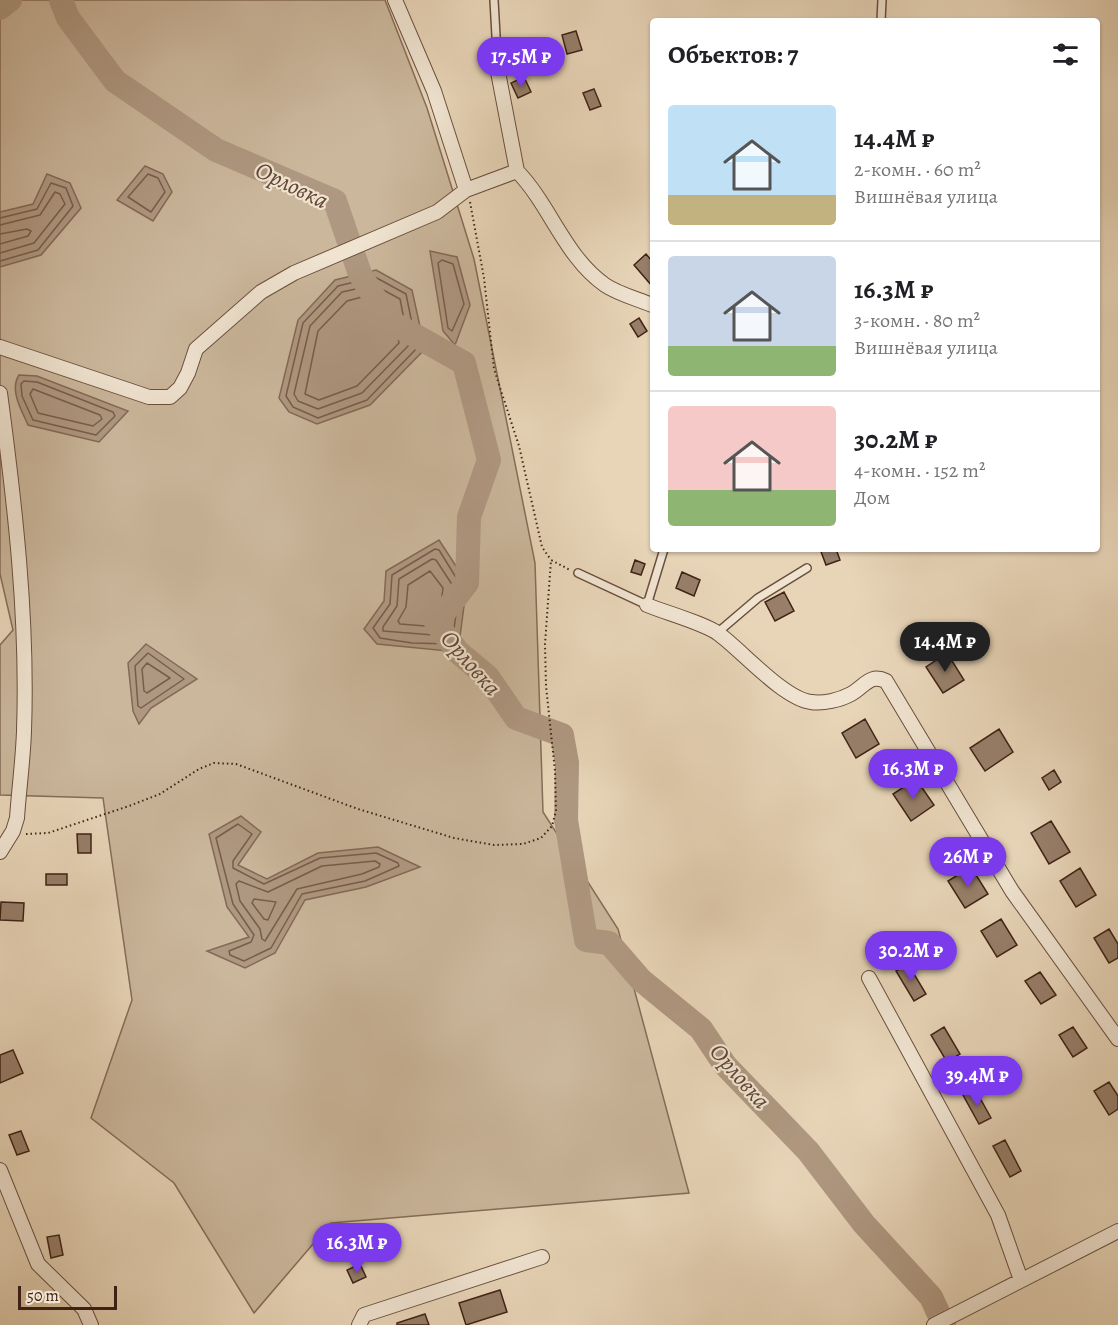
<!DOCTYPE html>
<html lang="ru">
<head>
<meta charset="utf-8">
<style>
  body { margin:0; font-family:Alegreya,serif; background:#f6f6f6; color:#202124; height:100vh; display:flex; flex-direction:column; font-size:22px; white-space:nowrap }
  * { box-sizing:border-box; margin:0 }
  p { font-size:20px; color:#757577 }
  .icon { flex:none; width:33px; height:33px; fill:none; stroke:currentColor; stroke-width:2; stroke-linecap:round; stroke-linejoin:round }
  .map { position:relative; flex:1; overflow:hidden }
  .side { position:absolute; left:650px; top:18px; width:450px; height:534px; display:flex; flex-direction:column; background:#fff; border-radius:6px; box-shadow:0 2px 4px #0004 }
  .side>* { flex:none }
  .scale { position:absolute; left:18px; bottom:15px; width:99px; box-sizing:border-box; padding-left:6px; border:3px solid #402215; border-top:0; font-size:16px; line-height:21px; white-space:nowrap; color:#402215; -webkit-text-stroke:4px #f0e4d1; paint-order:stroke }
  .price { position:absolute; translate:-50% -51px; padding:0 14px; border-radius:21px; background:#7c3aed; color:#fff; font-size:20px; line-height:39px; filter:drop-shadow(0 2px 3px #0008) }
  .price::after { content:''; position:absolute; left:50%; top:36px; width:18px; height:14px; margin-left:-9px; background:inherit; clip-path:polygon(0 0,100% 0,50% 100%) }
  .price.on { background:#222; color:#fff }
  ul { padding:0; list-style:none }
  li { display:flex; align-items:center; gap:18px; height:150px; padding:0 18px }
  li+li { border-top:2px solid #e0e0e0 }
  li span { display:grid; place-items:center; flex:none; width:168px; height:120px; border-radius:6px; color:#555 }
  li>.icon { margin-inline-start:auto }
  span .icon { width:72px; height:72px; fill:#fffc; stroke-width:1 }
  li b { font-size:26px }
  h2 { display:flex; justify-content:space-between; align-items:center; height:72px; padding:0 18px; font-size:26px }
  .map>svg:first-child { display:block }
  .green { fill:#cbb79c; stroke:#866c58; stroke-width:1.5 }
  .water { fill:#af9881; stroke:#836956; stroke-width:1.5 }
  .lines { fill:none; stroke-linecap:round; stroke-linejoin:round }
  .shore { stroke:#785d4b; stroke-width:1.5 }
  .river { stroke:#af9881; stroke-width:24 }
  .building { fill:#977f6a; stroke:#402215; stroke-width:1.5 }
  .lane-casing { stroke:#6a4f3e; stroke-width:10 }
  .street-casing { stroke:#6a4f3e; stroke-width:16 }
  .path { stroke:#402215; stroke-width:2; stroke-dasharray:1.5 3; stroke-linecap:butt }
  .lane { stroke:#f0e4d1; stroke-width:7 }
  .street { stroke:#f0e4d1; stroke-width:14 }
  .labels { text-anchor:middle; stroke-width:4.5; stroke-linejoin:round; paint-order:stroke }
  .water-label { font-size:24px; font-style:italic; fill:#614535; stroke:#f0e4d1 }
</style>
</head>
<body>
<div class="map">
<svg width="1118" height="1325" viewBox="0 0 1118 1325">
  <rect width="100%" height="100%" fill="#e8d5b8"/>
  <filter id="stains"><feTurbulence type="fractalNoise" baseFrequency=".00333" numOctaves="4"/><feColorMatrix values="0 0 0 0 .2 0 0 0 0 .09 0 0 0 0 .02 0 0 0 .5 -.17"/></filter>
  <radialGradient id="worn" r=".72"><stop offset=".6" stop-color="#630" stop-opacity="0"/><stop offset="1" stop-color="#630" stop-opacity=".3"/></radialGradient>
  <path class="green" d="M 0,0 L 385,0 L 427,108 L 474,259 L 535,563 L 543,812 L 618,929 L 689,1193 L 331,1223 L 254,1313 L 174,1183 L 91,1118 L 132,1000 L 103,798 L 0,795 L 0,645 L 13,630 L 0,574 Z"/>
  <path class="water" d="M 145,166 L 163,174 L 172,192 L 153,221 L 117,200 Z
    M 47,174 L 70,183 L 81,208 L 41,255 L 0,267 L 0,212 L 33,204 Z
    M 430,251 L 457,257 L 470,305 L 455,345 L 443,331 Z
    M 376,270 L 412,290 L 425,349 L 370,405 L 317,424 L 289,412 L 279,398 L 298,320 L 335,280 Z
    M 19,375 L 37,376 L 128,411 L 99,442 L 28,425 C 22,411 9,390 19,375 Z
    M 439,540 L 467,583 L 458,652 L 377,644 L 364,629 L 384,601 L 386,571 Z
    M 146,644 L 197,679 L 151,708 L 139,724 L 133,711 L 128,663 Z
    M 241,816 L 261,832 L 238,865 L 267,879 L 318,853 L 378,847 L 420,867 L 366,887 L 305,900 L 275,953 L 245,968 L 207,951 L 249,937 L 227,907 L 209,834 Z"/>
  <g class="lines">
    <path class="shore" d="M 148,174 L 158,178 L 165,192 L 151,212 L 128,197 Z
      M 0,218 L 37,209 L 51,183 L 66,188 L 73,206 L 38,250 L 0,261
      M 0,225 L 40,215 L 55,192 L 60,194 L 65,204 L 34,243 L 0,253
      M 0,234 L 27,229 L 31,231 L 28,236 L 0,244
      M 442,260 L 453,264 L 464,304 L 452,331 L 448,328 L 438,263 Z
      M 375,277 L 406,294 L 417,348 L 367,400 L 318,418 L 293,407 L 286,396 L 303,323 L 338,286 Z
      M 374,285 L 400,299 L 409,345 L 362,393 L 318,409 L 298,401 L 294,394 L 310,326 L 342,292 Z
      M 373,294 L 392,305 L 399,343 L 357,386 L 319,400 L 305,394 L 318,331 L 347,301 Z
      M 24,381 L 37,382 L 113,412 L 115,416 L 96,435 L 33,420 L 22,396 L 21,384 Z
      M 33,389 L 100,415 L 102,419 L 93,426 L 38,413 L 30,394 Z
      M 435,549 L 439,550 L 460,584 L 452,644 L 412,643 L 380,638 L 373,628 L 390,604 L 392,575 Z
      M 432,559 L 436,560 L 453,586 L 446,636 L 383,631 L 383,627 L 397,606 L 399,579 Z
      M 430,571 L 443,588 L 438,627 L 400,624 L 398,621 L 406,607 L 408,585 Z
      M 148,653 L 184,679 L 141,708 L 138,706 L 135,666 Z
      M 147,663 L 170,678 L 147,693 L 144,691 L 142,669 Z
      M 238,824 L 252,834 L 233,861 L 233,868 L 264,884 L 320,858 L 376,853 L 398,863 L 399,866 L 365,881 L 302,894 L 271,948 L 244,961 L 230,955 L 229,951 L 251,942 L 254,935 L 233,904 L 216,838 Z
      M 375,861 L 380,864 L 379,867 L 362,874 L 297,889 L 265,941 L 262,939 L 260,929 L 240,901 L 236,884 L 239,881 L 268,892 L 322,866 Z
      M 254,899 L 276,902 L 268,920 L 264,919 L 252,903 Z"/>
    <path class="river" d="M 61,0 L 68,18 L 115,81 L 216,150 L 335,201 L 360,274 L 389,321 L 464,363 L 489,460 L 469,517 L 467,583 L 436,623 L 458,652 L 488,677 L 516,718 L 562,735 L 567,763 L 566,820 L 586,940 L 609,943 L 641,980 L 701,1029 L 725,1065 L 808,1151 L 864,1224 L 931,1297 L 944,1325
      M 0,8 L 10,0"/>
  </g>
  <path class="building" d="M 576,31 L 582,50 L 567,54 L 562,35 Z
    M 524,77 L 531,92 L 518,98 L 511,83 Z
    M 594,89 L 601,106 L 590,110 L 583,93 Z
    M 646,254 L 652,261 L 652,286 L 634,265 Z
    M 639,318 L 647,331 L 638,337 L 630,324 Z
    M 820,549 L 836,549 L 840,560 L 826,565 Z
    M 635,560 L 645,564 L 641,575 L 631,572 Z
    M 682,572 L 700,580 L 694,596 L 676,588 Z
    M 784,592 L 794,611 L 775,621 L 765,602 Z
    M 947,653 L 964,680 L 943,693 L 926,667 Z
    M 865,719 L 879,744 L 856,758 L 842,733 Z
    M 999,729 L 1013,752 L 985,771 L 970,748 Z
    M 1054,770 L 1061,782 L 1049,790 L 1042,778 Z
    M 916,779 L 934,805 L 911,821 L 893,794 Z
    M 1051,821 L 1070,852 L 1049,864 L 1031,833 Z
    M 77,834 L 91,834 L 91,853 L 78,853 Z
    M 971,867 L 988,894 L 965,908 L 948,881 Z
    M 1080,868 L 1096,895 L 1076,907 L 1060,881 Z
    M 46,874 L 67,874 L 67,885 L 46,885 Z
    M 1,902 L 24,903 L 23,921 L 0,920 Z
    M 1001,919 L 1017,945 L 997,957 L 981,931 Z
    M 1109,929 L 1118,944 L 1118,958 L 1109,963 L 1094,938 Z
    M 908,964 L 926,994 L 914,1001 L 896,971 Z
    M 1040,972 L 1056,995 L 1041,1004 L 1025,981 Z
    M 944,1027 L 960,1054 L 947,1062 L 931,1035 Z
    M 1073,1027 L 1087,1048 L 1073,1057 L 1059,1035 Z
    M 13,1050 L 23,1073 L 0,1083 L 0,1055 Z
    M 1109,1082 L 1118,1096 L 1118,1109 L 1109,1115 L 1094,1091 Z
    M 975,1089 L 991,1118 L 979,1124 L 963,1095 Z
    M 21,1131 L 29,1151 L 17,1155 L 9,1135 Z
    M 1005,1140 L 1021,1171 L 1010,1177 L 993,1146 Z
    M 59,1235 L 63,1255 L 51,1258 L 47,1237 Z
    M 360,1264 L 366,1277 L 353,1283 L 347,1270 Z
    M 500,1290 L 507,1312 L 466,1325 L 459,1303 Z
    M 425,1314 L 429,1325 L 397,1325 L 397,1323 Z"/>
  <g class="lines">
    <defs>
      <path id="lane" d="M 494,0 L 498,72
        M 881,21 L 882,0
        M 578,573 L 647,605 L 664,549
        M 717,633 L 758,598 L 807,568"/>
      <path id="street" d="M 498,72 L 517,171
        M 466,190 L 517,171 C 550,205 565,257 605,285 C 618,294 638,299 652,305
        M 0,347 L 149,397 L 170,397 L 180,388 L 188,373 L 196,349 L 261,292 L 294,273 L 437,212 L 466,190 L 434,91 L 395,0
        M 0,393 C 15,505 28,618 24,731 C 23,760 19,789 17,818 L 13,831 L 0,852
        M 647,605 C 666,613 704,623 719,634 C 742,651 784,699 811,702 C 823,704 840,700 851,694 C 864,687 870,673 886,681 L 1012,891 L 1118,1039
        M 869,978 L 998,1215 L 1021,1280
        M 0,1170 L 38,1264 L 84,1309 L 91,1325
        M 359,1325 L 364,1315 L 542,1257
        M 934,1325 L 1118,1231"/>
    </defs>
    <use href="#lane" class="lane-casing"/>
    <use href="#street" class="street-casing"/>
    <path class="path" d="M 470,202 L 484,278 L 494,369 L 519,446 L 542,547 L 551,560
      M 26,834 L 48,833 L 129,806 L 160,794 L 199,769 L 214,763 L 236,764 L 358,809 L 454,838 L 494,845 L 523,844 L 541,838 L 552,826 L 556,811 L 555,771 L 546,686 L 545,644 L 551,560 L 570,570"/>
    <use href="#lane" class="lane"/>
    <use href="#street" class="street"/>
  </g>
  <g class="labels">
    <g class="water-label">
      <text transform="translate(292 185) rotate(26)" y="8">Орловка</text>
      <text transform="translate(471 663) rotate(49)" y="8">Орловка</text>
      <text transform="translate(740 1076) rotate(49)" y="8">Орловка</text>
    </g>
  </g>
  <rect width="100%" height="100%" filter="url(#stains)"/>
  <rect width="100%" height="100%" fill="url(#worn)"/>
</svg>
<div class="scale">50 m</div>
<b class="price" style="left:521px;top:88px">17.5M ₽</b>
<b class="price on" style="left:945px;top:673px">14.4M ₽</b>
<b class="price" style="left:913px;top:800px">16.3M ₽</b>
<b class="price" style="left:968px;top:888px">26M ₽</b>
<b class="price" style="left:911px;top:982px">30.2M ₽</b>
<b class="price" style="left:977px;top:1107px">39.4M ₽</b>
<b class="price" style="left:357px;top:1274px">16.3M ₽</b>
<section class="side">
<h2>Объектов: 7<svg class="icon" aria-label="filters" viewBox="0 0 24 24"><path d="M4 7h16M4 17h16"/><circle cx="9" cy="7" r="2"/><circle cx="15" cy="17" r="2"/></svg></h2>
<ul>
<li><span style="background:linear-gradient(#bfe0f5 75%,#c2b280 0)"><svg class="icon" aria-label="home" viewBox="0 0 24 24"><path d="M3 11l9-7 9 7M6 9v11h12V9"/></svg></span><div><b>14.4M ₽</b><p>2-комн. · 60 m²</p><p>Вишнёвая улица</p></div></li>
<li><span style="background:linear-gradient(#c9d6e8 75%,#8fb573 0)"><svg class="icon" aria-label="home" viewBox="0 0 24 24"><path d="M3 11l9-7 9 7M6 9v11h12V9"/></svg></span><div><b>16.3M ₽</b><p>3-комн. · 80 m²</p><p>Вишнёвая улица</p></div></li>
<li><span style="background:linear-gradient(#f6c9c9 70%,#8fb573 0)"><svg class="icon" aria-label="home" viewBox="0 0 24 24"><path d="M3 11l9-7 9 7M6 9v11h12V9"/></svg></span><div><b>30.2M ₽</b><p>4-комн. · 152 m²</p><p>Дом</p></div></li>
</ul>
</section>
</div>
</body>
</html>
